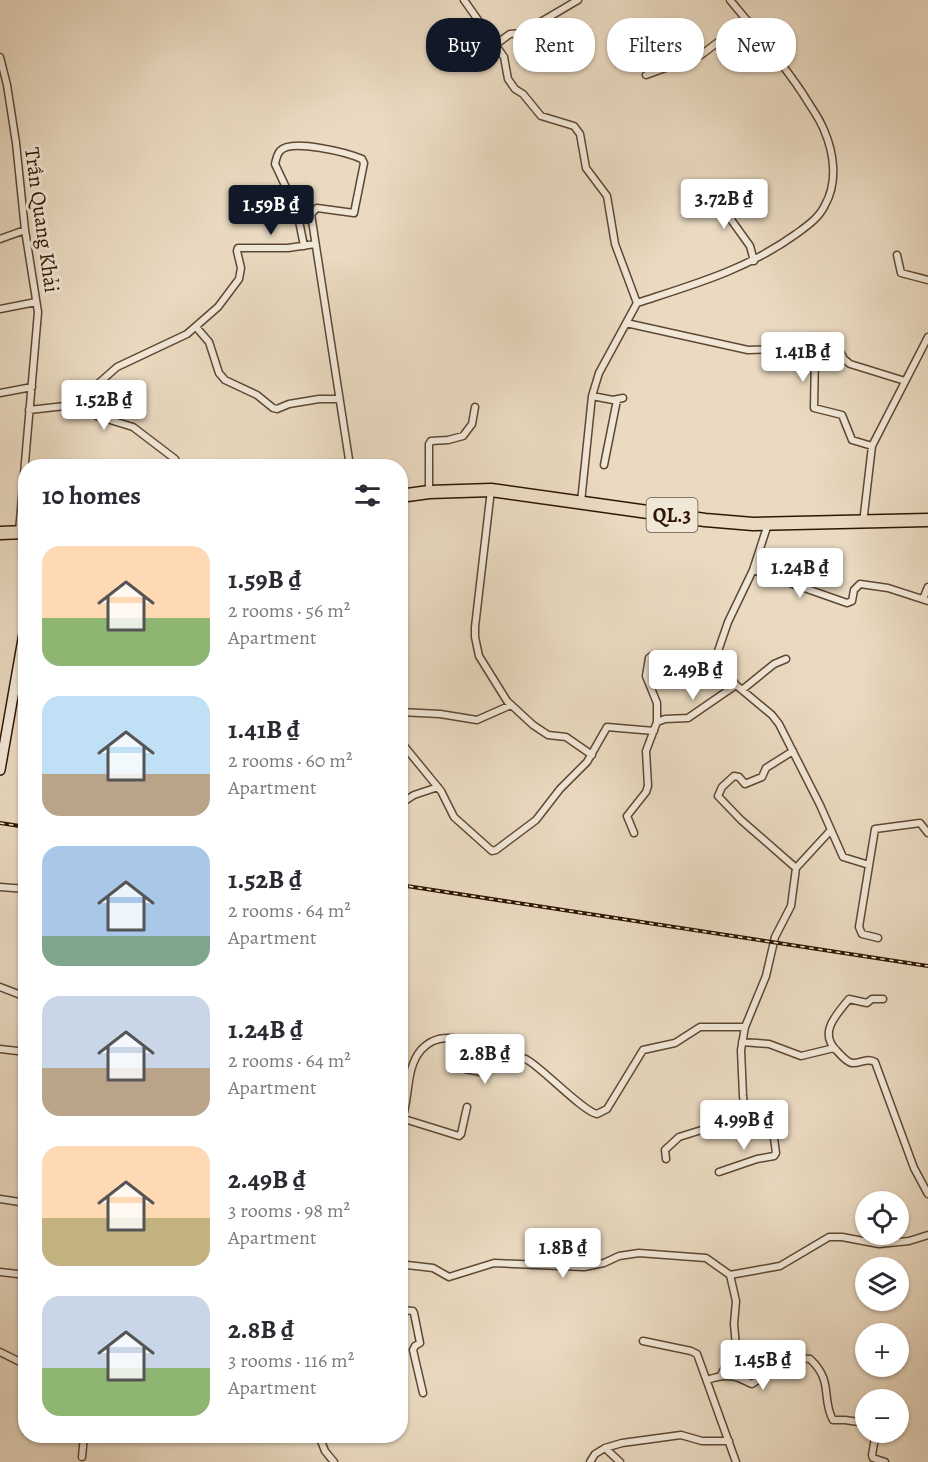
<!DOCTYPE html>
<html lang="en">
<head>
<meta charset="utf-8">
<style>
  body { margin:0; font-family:Alegreya,serif; background:#f7f7f7; color:#2b2b33; height:100vh; display:flex; flex-direction:column; font-size:22px; white-space:nowrap }
  * { box-sizing:border-box; margin:0 }
  p { font-size:20px; color:#7c7c81 }
  .icon { flex:none; width:33px; height:33px; fill:none; stroke:currentColor; stroke-width:2; stroke-linecap:round; stroke-linejoin:round }
  .map { position:relative; flex:1; overflow:hidden }
  .drawer { position:absolute; left:18px; top:459px; width:390px; height:984px; display:flex; flex-direction:column; background:#fff; border-radius:24px; box-shadow:0 2px 4px #0004 }
  .drawer>* { flex:none }
  .hud { position:absolute; left:426px; top:18px; width:411px; height:54px; display:flex; gap:12px }
  .buttons { position:absolute; left:855px; top:1191px; display:grid; gap:12px }
  .buttons a { display:grid; place-items:center; width:54px; height:54px; border-radius:50%; background:#fff; box-shadow:0 2px 4px #0004; font-size:30px }
  .price { position:absolute; translate:-50% -51px; padding:0 14px; border-radius:6px; background:#fff; color:#222; font-size:20px; line-height:39px; filter:drop-shadow(0 2px 3px #0008) }
  .price::after { content:''; position:absolute; left:50%; top:36px; width:18px; height:14px; margin-left:-9px; background:inherit; clip-path:polygon(0 0,100% 0,50% 100%) }
  .price.on { background:#111827; color:#fff }
  ul { padding:0; list-style:none }
  li { display:flex; align-items:center; gap:18px; height:150px; padding:0 24px }
  li span { display:grid; place-items:center; flex:none; width:168px; height:120px; border-radius:18px; color:#555 }
  li>.icon { margin-inline-start:auto }
  span .icon { width:72px; height:72px; fill:#fffc; stroke-width:1 }
  li b { font-size:26px }
  h2 { display:flex; justify-content:space-between; align-items:center; height:72px; padding:0 24px; font-size:26px }
  .pill { padding:0 21px; border-radius:24px; background:#fff; box-shadow:0 2px 4px #0004; font-size:21px; line-height:54px }
  .pill.on { background:#111827; color:#fff }
  .map>svg:first-child { display:block }
  .lines { fill:none; stroke-linecap:round; stroke-linejoin:round }
  .street-casing { stroke:#5e4833; stroke-width:9 }
  .secondary-casing { stroke:#301704; stroke-width:12 }
  .highway-casing { stroke:#301704; stroke-width:15 }
  .street { stroke:#f1e7d7; stroke-width:6 }
  .secondary { stroke:#f1e7d7; stroke-width:9 }
  .highway { stroke:#eadac1; stroke-width:12 }
  .rail-casing { stroke:#301704; stroke-width:4 }
  .rail { stroke:#f1e7d7; stroke-width:1.5; stroke-dasharray:4.5; stroke-linecap:butt }
  .labels { text-anchor:middle; stroke-width:6; stroke-linejoin:round; paint-order:stroke }
  .shield { fill:#f1e7d7; stroke:#6a5543; stroke-width:1.5 }
  .shield-label { font-size:20px; font-weight:bold; fill:#301704 }
  .street-label { font-size:21px; fill:#301704; stroke:#f1e7d7 }
</style>
</head>
<body>
<div class="map">
<svg width="928" height="1462" viewBox="0 0 928 1462">
  <rect width="100%" height="100%" fill="#eadac1"/>
  <filter id="stains"><feTurbulence type="fractalNoise" baseFrequency=".00333" numOctaves="4"/><feColorMatrix values="0 0 0 0 .2 0 0 0 0 .09 0 0 0 0 .02 0 0 0 .5 -.17"/></filter>
  <radialGradient id="worn" r=".72"><stop offset=".6" stop-color="#630" stop-opacity="0"/><stop offset="1" stop-color="#630" stop-opacity=".3"/></radialGradient>
  <g class="lines">
    <defs>
      <path id="street" d="M 464,0 L 504,57 L 508,79 L 515,89 L 523,94 L 541,116 L 574,126 L 580,134 L 586,168 L 607,196 L 615,244 L 637,303
        M 495,45 L 510,34 L 522,33 L 578,0
        M 0,57 L 7,85 L 16,143 L 25,230 L 38,312 L 19,532
        M 646,75 L 701,55 L 747,20
        M 703,192 L 712,193 L 720,198 L 732,221 L 750,246 L 754,261
        M 0,239 L 25,230
        M 304,246 L 297,211 L 275,164 C 276,160 277,154 280,151 C 291,138 348,153 362,159 L 364,163 L 354,213 L 317,208 L 311,214 L 350,466
        M 897,255 L 901,273 L 928,280
        M 0,309 L 36,302
        M 626,323 L 748,350 L 810,348 L 815,354 L 814,408 L 842,415 L 852,440 L 872,446
        M 196,327 L 209,342 L 219,373 L 225,380 L 257,395 L 273,408 L 277,409 L 289,404 L 319,399 L 339,399
        M 839,350 L 844,359 L 850,364 L 905,381
        M 0,393 L 32,387
        M 592,396 L 613,400 L 623,398
        M 74,405 L 117,367 L 187,334 L 218,307 L 239,279 L 241,268 L 237,251 L 238,248 L 288,248 L 315,244
        M 29,410 L 74,405 L 97,416 L 133,427 L 175,459 L 178,466
        M 604,465 L 617,400
        M 491,490 L 475,627 L 475,637 L 479,656 L 507,701 L 533,725 L 548,735 L 566,737 L 592,755
        M 429,492 L 429,444 L 431,441 L 448,440 L 463,436 L 472,424 L 475,407
        M 581,502 L 592,396 L 599,373 L 637,303 C 695,284 746,270 796,234 C 807,226 819,218 825,205 C 838,182 834,153 824,130 C 819,117 810,106 803,94 C 781,61 756,31 730,0
        M 863,523 L 872,446 L 928,337
        M 753,570 L 847,603 L 852,601 L 854,590 L 860,584 L 888,588 L 928,601
        M 923,599 L 928,587
        M 716,657 L 736,685 L 772,715 L 779,724 L 820,805 L 843,857 L 869,865
        M 716,657 L 728,622 L 753,570 L 768,524
        M 742,690 L 774,664 L 786,659
        M 400,712 L 440,714 L 477,720 L 511,705
        M 657,722 L 665,719 L 688,718 L 736,685
        M 400,741 L 441,791 L 454,817 L 492,851 L 496,850 L 536,820 L 560,789 L 587,762 L 607,727 L 654,731
        M 793,751 L 766,768 L 762,777 L 745,784 L 739,777 L 734,776 L 722,787 L 718,796 L 741,820 L 796,868
        M 400,804 L 414,795 L 438,787
        M 634,833 L 627,816 L 646,792 L 648,786 L 646,751 L 657,722 L 657,703 L 646,676 L 649,658 L 653,655 L 716,657
        M 0,887 L 26,889
        M 878,938 L 862,934 L 859,927 L 875,829 L 920,823 L 928,833
        M 0,987 L 26,997
        M 883,999 L 872,999 L 867,1003 L 849,999 C 836,1015 818,1033 837,1051 C 841,1055 846,1062 852,1063 C 860,1064 867,1057 875,1062 L 914,1168 L 928,1194
        M 465,1040 L 458,1065 L 465,1069 L 486,1073 L 496,1051
        M 742,1042 L 769,1044 L 801,1056 L 834,1048
        M 0,1049 L 26,1052
        M 401,1118 L 459,1136 L 461,1134 L 467,1107
        M 746,1120 L 743,1096 L 741,1050 L 745,1027 L 766,976 L 775,937 L 791,906 L 796,868 L 830,831
        M 400,1124 C 411,1101 404,1070 421,1050 C 444,1024 478,1047 503,1054 C 512,1056 521,1055 529,1061 C 545,1071 584,1112 597,1114 L 607,1109 L 643,1050 L 675,1043 L 700,1027 L 745,1027
        M 666,1159 L 665,1150 L 679,1137 L 711,1127 L 746,1120 L 772,1123 L 776,1153 L 774,1156 L 757,1159 L 719,1172
        M 0,1199 L 26,1203
        M 400,1266 L 407,1265 L 433,1268 L 449,1277 L 494,1263 L 584,1267 L 604,1263 L 619,1256 L 639,1253 L 706,1258 L 730,1275 L 736,1301 L 734,1324 L 736,1346 L 721,1375
        M 0,1272 L 26,1275
        M 730,1275 L 780,1266 L 829,1237 L 842,1237 L 879,1244 L 909,1241 L 928,1235
        M 400,1310 L 413,1311 L 414,1313 L 420,1343 L 415,1346 L 413,1350 L 423,1393
        M 643,1341 L 691,1351 L 697,1354 L 736,1462
        M 0,1352 L 26,1365
        M 707,1380 C 718,1376 731,1373 743,1380 C 746,1381 749,1383 752,1384 C 768,1374 791,1355 810,1359 C 834,1381 821,1399 833,1420 L 845,1420 L 866,1423
        M 876,1432 L 872,1455 L 873,1458 L 885,1462
        M 319,1436 L 325,1451 L 334,1462
        M 605,1448 L 620,1462
        M 82,1457 L 84,1436
        M 590,1462 L 595,1454 L 605,1448 L 622,1443 L 681,1435 L 702,1441 L 729,1441"/>
      <path id="secondary" d="M 0,770 L 26,622"/>
      <path id="highway" d="M 400,496 L 429,492 L 491,490 L 705,520 L 753,524 L 928,520
        M 0,533 L 26,532"/>
    </defs>
    <use href="#street" class="street-casing"/>
    <use href="#secondary" class="secondary-casing"/>
    <use href="#highway" class="highway-casing"/>
    <use href="#street" class="street"/>
    <use href="#secondary" class="secondary"/>
    <use href="#highway" class="highway"/>
    <defs>
      <path id="rail" d="M 0,823 L 26,827
        M 400,885 L 928,966"/>
    </defs>
    <use href="#rail" class="rail-casing"/>
    <use href="#rail" class="rail"/>
  </g>
  <g class="labels">
    <rect class="shield" x="646.5" y="498" width="51" height="34" rx="4.5"/>
    <g class="shield-label">
      <text x="672" y="522">QL.3</text>
    </g>
    <g class="street-label">
      <text transform="translate(42 220) rotate(82)" y="7">Trần Quang Khải</text>
    </g>
  </g>
  <rect width="100%" height="100%" filter="url(#stains)"/>
  <rect width="100%" height="100%" fill="url(#worn)"/>
</svg>
<div class="buttons">
<a><svg class="icon" aria-label="locate" viewBox="0 0 24 24"><circle cx="12" cy="12" r="6"/><path d="M12 2v4M12 18v4M2 12h4M18 12h4"/></svg></a>
<a><svg class="icon" aria-label="layers" viewBox="0 0 24 24"><path d="M12 4l9 5-9 5-9-5zM3 14l9 5 9-5"/></svg></a>
<a>+</a>
<a>−</a>
</div>
<b class="price" style="left:724px;top:230px">3.72B ₫</b>
<b class="price on" style="left:271px;top:236px">1.59B ₫</b>
<b class="price" style="left:803px;top:383px">1.41B ₫</b>
<b class="price" style="left:104px;top:431px">1.52B ₫</b>
<b class="price" style="left:800px;top:599px">1.24B ₫</b>
<b class="price" style="left:693px;top:701px">2.49B ₫</b>
<b class="price" style="left:485px;top:1085px">2.8B ₫</b>
<b class="price" style="left:744px;top:1151px">4.99B ₫</b>
<b class="price" style="left:563px;top:1279px">1.8B ₫</b>
<b class="price" style="left:763px;top:1391px">1.45B ₫</b>
<div class="hud">
<a class="pill on">Buy</a>
<a class="pill">Rent</a>
<a class="pill">Filters</a>
<a class="pill">New</a>
</div>
<section class="drawer">
<h2>10 homes<svg class="icon" aria-label="filters" viewBox="0 0 24 24"><path d="M4 7h16M4 17h16"/><circle cx="9" cy="7" r="2"/><circle cx="15" cy="17" r="2"/></svg></h2>
<ul>
<li><span style="background:linear-gradient(#ffd9b3 60%,#8fb573 0)"><svg class="icon" aria-label="home" viewBox="0 0 24 24"><path d="M3 11l9-7 9 7M6 9v11h12V9"/></svg></span><div><b>1.59B ₫</b><p>2 rooms · 56 m²</p><p>Apartment</p></div></li>
<li><span style="background:linear-gradient(#bfe0f5 65%,#b9a48a 0)"><svg class="icon" aria-label="home" viewBox="0 0 24 24"><path d="M3 11l9-7 9 7M6 9v11h12V9"/></svg></span><div><b>1.41B ₫</b><p>2 rooms · 60 m²</p><p>Apartment</p></div></li>
<li><span style="background:linear-gradient(#a9c7e8 75%,#7fa58c 0)"><svg class="icon" aria-label="home" viewBox="0 0 24 24"><path d="M3 11l9-7 9 7M6 9v11h12V9"/></svg></span><div><b>1.52B ₫</b><p>2 rooms · 64 m²</p><p>Apartment</p></div></li>
<li><span style="background:linear-gradient(#c9d6e8 60%,#b9a48a 0)"><svg class="icon" aria-label="home" viewBox="0 0 24 24"><path d="M3 11l9-7 9 7M6 9v11h12V9"/></svg></span><div><b>1.24B ₫</b><p>2 rooms · 64 m²</p><p>Apartment</p></div></li>
<li><span style="background:linear-gradient(#ffd9b3 60%,#c2b280 0)"><svg class="icon" aria-label="home" viewBox="0 0 24 24"><path d="M3 11l9-7 9 7M6 9v11h12V9"/></svg></span><div><b>2.49B ₫</b><p>3 rooms · 98 m²</p><p>Apartment</p></div></li>
<li><span style="background:linear-gradient(#c9d6e8 60%,#8fb573 0)"><svg class="icon" aria-label="home" viewBox="0 0 24 24"><path d="M3 11l9-7 9 7M6 9v11h12V9"/></svg></span><div><b>2.8B ₫</b><p>3 rooms · 116 m²</p><p>Apartment</p></div></li>
</ul>
</section>
</div>
</body>
</html>
